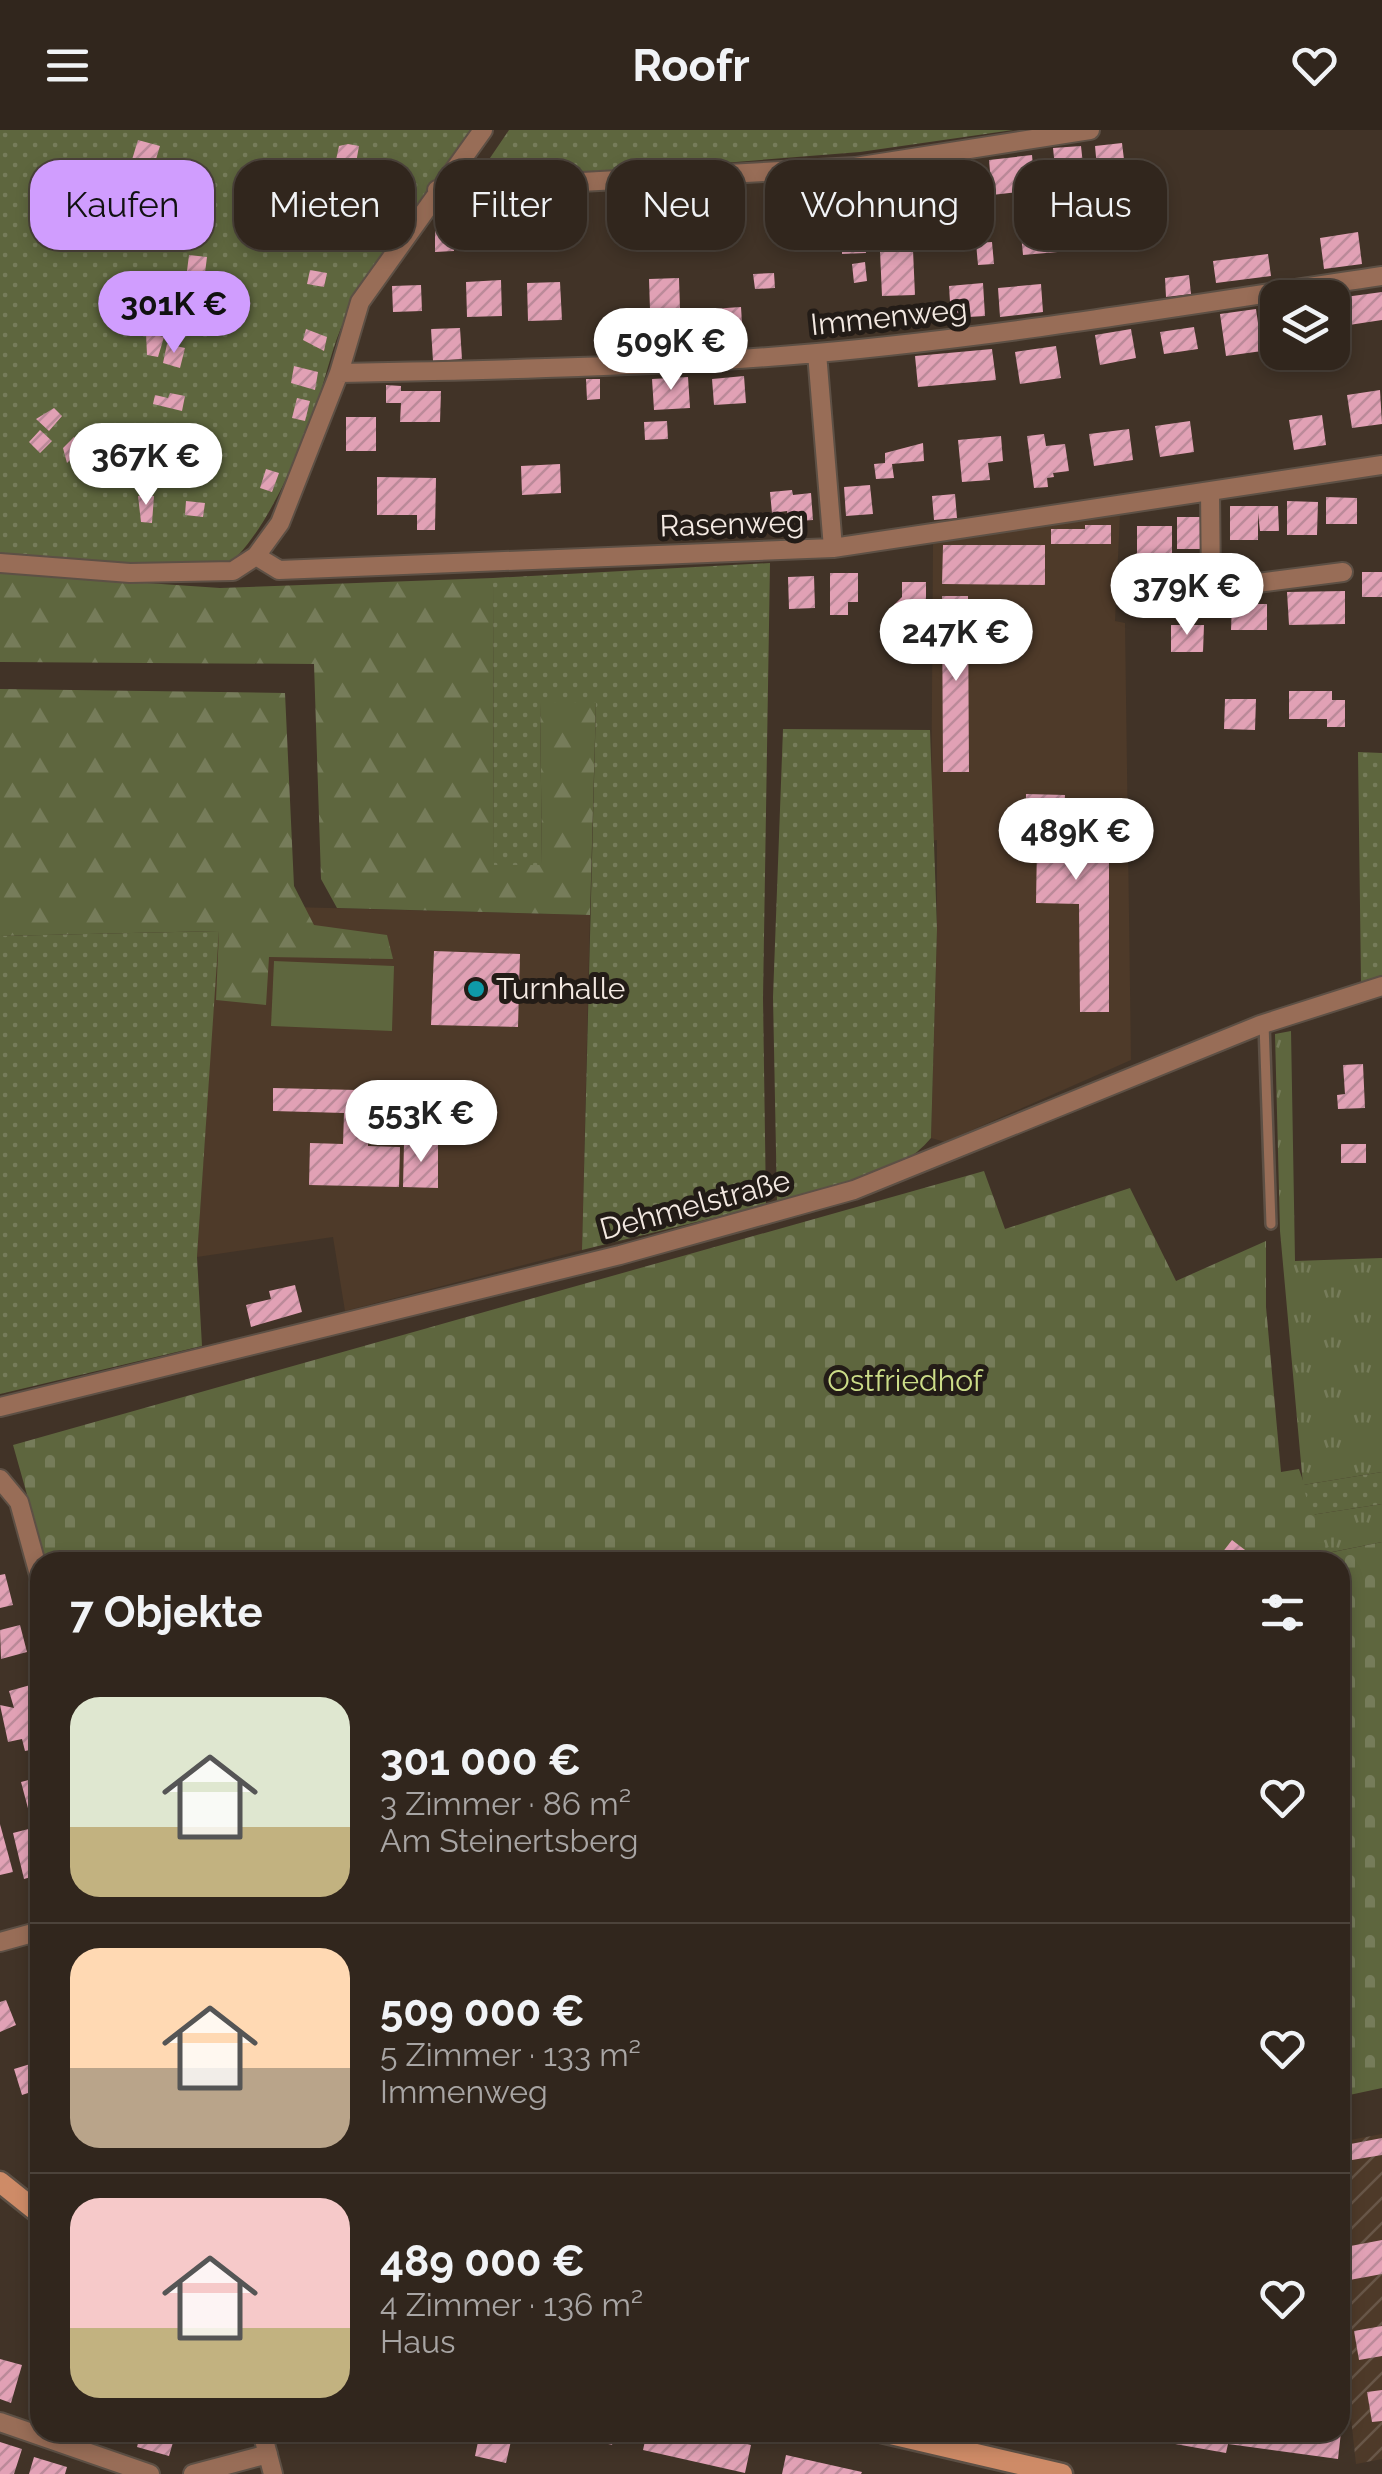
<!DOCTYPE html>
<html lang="de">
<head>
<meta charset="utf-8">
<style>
  body { margin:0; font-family:Raleway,sans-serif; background:#3d322a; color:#f1f3f6; height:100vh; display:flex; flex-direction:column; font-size:38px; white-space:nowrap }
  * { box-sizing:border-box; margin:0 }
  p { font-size:32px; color:#a8a5a4 }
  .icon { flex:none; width:55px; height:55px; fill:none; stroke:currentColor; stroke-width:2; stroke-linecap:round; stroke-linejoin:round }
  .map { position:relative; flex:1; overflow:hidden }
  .panel { position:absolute; left:30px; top:1422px; width:1320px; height:890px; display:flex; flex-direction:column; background:#31261d; border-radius:30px; box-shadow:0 5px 15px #0003,0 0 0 2px #4c433b }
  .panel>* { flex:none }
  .banner { position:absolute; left:30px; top:30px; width:1322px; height:90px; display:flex; gap:20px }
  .fabs { position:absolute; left:1260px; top:150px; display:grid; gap:20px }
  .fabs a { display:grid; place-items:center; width:90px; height:90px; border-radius:20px; background:#31261d; box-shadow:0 5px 15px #0003,0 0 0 2px #4c433b; font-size:50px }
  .price { position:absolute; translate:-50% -85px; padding:0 22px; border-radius:35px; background:#fff; color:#222; font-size:32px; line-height:65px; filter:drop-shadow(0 2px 5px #0008) }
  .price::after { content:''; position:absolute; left:50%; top:60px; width:30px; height:22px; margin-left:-15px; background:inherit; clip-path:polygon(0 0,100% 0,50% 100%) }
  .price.active { background:#d09dfe; color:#111 }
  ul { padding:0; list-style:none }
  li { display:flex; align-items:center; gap:30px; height:250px; padding:0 40px }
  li+li { border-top:2px solid #4c433b }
  li span { display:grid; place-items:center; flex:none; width:280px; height:200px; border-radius:30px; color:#555 }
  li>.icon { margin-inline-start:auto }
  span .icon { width:120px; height:120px; fill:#fffc; stroke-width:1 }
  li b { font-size:42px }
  h2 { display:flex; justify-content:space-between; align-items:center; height:120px; padding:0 40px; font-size:42px }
  .tag { padding:0 35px; border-radius:30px; background:#31261d; box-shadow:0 5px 15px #0003,0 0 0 2px #4c433b; font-size:35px; line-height:90px }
  .tag.active { background:#d09dfe; color:#111 }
  header { display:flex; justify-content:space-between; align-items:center; height:130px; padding:0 40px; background:#31261d; font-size:45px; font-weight:700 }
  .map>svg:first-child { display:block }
  .built { fill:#4e3a29 }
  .industrial { fill:url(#industrial-furrows) }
  .grass { fill:url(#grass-tufts) }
  .forest { fill:url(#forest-firs) }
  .cemetery { fill:url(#cemetery-stones) }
  .park { fill:url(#park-dots) }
  .pitch { fill:#5e663e }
  .building { fill:url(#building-hatch) }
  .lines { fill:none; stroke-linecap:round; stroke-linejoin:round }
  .lane-casing { stroke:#5d5045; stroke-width:14 }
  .street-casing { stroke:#5d5045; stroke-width:22 }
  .secondary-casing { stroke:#5d5045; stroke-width:25 }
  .lane { stroke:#986d57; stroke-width:9 }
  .street { stroke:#986d57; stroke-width:18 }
  .secondary { stroke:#ce8b67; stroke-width:20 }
  .culture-dot { fill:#0f9aa8; stroke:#231c17; stroke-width:4 }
  .labels { text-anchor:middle; stroke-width:10; stroke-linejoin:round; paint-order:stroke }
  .street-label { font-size:30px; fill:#f3e9e2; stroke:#231c17 }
  .poi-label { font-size:30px; fill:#f3e9e2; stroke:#231c17; text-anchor:start }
  .park-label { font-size:30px; fill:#cd8; stroke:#231c17 }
</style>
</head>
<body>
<header><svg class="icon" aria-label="menu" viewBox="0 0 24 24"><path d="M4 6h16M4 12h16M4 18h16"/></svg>Roofr<svg class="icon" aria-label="heart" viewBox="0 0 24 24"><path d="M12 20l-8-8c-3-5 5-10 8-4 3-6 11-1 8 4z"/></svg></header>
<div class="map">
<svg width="1382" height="2344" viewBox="0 0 1382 2344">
  <defs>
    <pattern id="industrial-furrows" width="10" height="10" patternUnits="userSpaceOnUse" patternTransform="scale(2.5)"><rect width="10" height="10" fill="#4e3a29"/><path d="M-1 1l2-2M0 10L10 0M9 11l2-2" fill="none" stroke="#685648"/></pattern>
    <pattern id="grass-tufts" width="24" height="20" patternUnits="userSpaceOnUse" patternTransform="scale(2.5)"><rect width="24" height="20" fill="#5e663e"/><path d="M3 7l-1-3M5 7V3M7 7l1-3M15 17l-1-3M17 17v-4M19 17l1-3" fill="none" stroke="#767c5a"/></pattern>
    <pattern id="forest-firs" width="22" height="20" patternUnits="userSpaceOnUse" patternTransform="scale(2.5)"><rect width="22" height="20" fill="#5e663e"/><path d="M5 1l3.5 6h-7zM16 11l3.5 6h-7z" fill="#767c5a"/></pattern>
    <pattern id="cemetery-stones" width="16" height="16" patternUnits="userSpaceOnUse" patternTransform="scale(2.5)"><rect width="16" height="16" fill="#5e663e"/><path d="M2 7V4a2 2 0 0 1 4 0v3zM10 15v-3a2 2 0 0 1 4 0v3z" fill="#767c5a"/></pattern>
    <pattern id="park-dots" width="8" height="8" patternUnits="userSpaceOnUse" patternTransform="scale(2.5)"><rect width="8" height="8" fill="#5e663e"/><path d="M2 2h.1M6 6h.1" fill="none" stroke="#767c5a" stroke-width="1.8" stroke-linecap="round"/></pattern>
    <pattern id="building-hatch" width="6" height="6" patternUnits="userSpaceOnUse" patternTransform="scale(2.5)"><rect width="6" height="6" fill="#e1a1b5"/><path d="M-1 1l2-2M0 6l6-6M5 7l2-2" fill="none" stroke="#bb8a99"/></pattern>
  </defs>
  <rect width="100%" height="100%" fill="#413327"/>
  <path class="built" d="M 1120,384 L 1115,491 L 1125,493 L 1131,930 L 945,1012 L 931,1008 L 937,799 L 937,710 L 931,711 L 933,414 Z
    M 220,775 L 590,785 L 582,1120 L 345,1181 L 333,1107 L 197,1127 Z"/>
  <path class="industrial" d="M 1382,2004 L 1382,2329 L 1356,2334 L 1340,2186 L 1340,2012 Z"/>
  <path class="grass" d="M 1291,901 L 1295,1131 L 1382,1128 L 1382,1342 L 1303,1355 L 1280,1101 L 1275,904 Z
    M 1382,1374 L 1382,1412 L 1327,1423 L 1311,1385 Z"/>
  <path class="forest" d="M 0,443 L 220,458 L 493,448 L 494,735 L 542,734 L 540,572 L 596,572 L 590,785 L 337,778 L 321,749 L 314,534 L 0,532 Z
    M 0,559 L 285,563 L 294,756 L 314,795 L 387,805 L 393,829 L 269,827 L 266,875 L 216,870 L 219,801 L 0,806 Z"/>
  <path class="cemetery" d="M 984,1041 L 1005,1099 L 1130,1058 L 1176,1151 L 1266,1111 L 1266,1177 L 1281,1342 L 1299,1339 L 1328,1423 L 1382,1412 L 1382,1958 L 1340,1967 L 1340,1432 L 46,1432 L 13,1315 Z"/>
  <path class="park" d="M 0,0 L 475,0 C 428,60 380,121 345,189 C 332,216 326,248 316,276 C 299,324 263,412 221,440 L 0,430 Z
    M 509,0 L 1013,0 L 860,22 L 473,53 Z
    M 770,433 L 763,868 L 766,1075 L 582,1120 L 596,573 L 540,572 L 542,735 L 494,735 L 493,448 Z
    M 783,599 L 930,600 L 937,799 L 931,1008 C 898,1049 826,1059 777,1073 L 773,867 Z
    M 1358,622 L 1382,623 L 1382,845 L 1361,852 Z
    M 219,801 L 197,1127 L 202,1216 L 0,1264 L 0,806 Z
    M 1382,1342 L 1382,1374 L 1311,1385 L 1303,1355 Z"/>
  <path class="pitch" d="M 274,831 L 394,836 L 392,901 L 271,896 Z"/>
  <path class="building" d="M 138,10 L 160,16 L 153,39 L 131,33 Z
    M 1122,13 L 1126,46 L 1098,49 L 1095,16 Z
    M 348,14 L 359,16 L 356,33 L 336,30 L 339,16 Z
    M 1081,16 L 1085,53 L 1057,56 L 1053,18 Z
    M 1032,25 L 1035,60 L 992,65 L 989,30 Z
    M 979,43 L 981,66 L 950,69 L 948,46 Z
    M 903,49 L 904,65 L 885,67 L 884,50 Z
    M 872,56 L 874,71 L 842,75 L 840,60 Z
    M 796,59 L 797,77 L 774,79 L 773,61 Z
    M 736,61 L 737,80 L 704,82 L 702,63 Z
    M 562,66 L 564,100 L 527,102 L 525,68 Z
    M 673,70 L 670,110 L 653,111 L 653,105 L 625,107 L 623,82 Z
    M 501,72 L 503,107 L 466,109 L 465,73 Z
    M 697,76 L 697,104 L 727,102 L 728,112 L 683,115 L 681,77 Z
    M 1138,89 L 1139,100 L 1112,103 L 1111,92 Z
    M 453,98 L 454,121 L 435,122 L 435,99 Z
    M 1067,100 L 1069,121 L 1023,125 L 1021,104 Z
    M 1358,102 L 1362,134 L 1324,139 L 1320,108 Z
    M 866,112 L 866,123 L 842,124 L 842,113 Z
    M 992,112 L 994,134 L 978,135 L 976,113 Z
    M 913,120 L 915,165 L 882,166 L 880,121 Z
    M 1268,124 L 1271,146 L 1216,153 L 1213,131 Z
    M 189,125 L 207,127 L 205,143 L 187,141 Z
    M 865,132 L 867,151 L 854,153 L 852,134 Z
    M 310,140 L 327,143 L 324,157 L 307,154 Z
    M 774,143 L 775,158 L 755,159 L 753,144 Z
    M 1189,145 L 1191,164 L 1166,167 L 1165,148 Z
    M 679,148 L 680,179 L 650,180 L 649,149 Z
    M 501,150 L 502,186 L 467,187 L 466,152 Z
    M 560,152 L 562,190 L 528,191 L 527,153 Z
    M 983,153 L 985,186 L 951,188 L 949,156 Z
    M 1041,154 L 1043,182 L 1000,187 L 998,158 Z
    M 421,155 L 422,181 L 393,182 L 392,156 Z
    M 1382,162 L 1382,190 L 1349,195 L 1345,167 Z
    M 171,177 L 181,179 L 177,196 L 156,191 L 158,183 L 169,185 Z
    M 741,177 L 743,209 L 715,211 L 714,203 L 699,204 L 698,187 L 713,186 L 712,179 Z
    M 1256,179 L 1262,221 L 1226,226 L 1220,184 Z
    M 1194,197 L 1198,219 L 1164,224 L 1160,202 Z
    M 460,198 L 462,229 L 433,231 L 431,199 Z
    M 306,199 L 327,207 L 324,221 L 303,210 Z
    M 1131,199 L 1136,228 L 1100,235 L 1095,205 Z
    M 682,200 L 683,211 L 690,211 L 690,223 L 671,221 L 670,201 Z
    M 146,203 L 164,207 L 158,227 L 147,225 Z
    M 167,214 L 185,218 L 180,238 L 163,233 Z
    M 1056,216 L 1061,248 L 1020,254 L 1015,222 Z
    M 992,219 L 996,250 L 918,257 L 915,226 Z
    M 294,236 L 318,242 L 315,260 L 291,253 Z
    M 744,246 L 746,273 L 714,275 L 712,249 Z
    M 688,247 L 690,278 L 654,280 L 652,249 Z
    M 586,249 L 600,249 L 600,269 L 587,270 Z
    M 386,255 L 401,256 L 401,261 L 441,261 L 440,292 L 400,292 L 401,273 L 386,273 Z
    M 1380,260 L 1382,294 L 1352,298 L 1347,265 Z
    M 170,263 L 185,266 L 182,281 L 153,274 L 155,265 L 168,268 Z
    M 297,268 L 310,271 L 305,291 L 292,288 Z
    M 54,278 L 62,286 L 49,301 L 36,289 Z
    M 1322,285 L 1326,315 L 1294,320 L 1289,290 Z
    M 346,287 L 376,287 L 376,321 L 346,321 Z
    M 667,291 L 668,309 L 645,310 L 644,292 Z
    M 1190,291 L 1194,322 L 1160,327 L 1155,296 Z
    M 1129,299 L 1133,330 L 1094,336 L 1089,304 Z
    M 40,300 L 52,311 L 40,323 L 29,312 Z
    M 1044,304 L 1046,316 L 1065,314 L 1069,341 L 1053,343 L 1054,347 L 1047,348 L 1048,357 L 1034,358 L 1027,306 Z
    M 1001,306 L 1003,331 L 988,333 L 990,350 L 962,352 L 958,310 Z
    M 74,307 L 84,316 L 67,333 L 63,318 Z
    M 139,308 L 153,319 L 142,332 L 129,321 Z
    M 923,313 L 924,331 L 892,334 L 894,348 L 876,349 L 874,334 L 885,333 L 885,323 Z
    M 560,334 L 561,363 L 522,365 L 521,336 Z
    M 266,339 L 279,343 L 272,362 L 260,358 Z
    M 377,347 L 436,348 L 435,400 L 417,400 L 417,385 L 377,385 Z
    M 870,355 L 873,384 L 846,386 L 844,357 Z
    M 792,360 L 793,365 L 811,363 L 813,390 L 788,392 L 787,381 L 772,383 L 770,362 Z
    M 955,364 L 957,388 L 934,390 L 932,366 Z
    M 138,366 L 154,366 L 152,393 L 141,392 Z
    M 1326,367 L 1357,368 L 1357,394 L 1326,394 Z
    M 186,371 L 205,373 L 203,387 L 185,385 Z
    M 1287,371 L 1318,372 L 1317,405 L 1287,405 Z
    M 1230,376 L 1278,376 L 1279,401 L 1260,401 L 1258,383 L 1258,410 L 1230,410 Z
    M 1177,387 L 1206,387 L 1206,419 L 1177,419 Z
    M 1085,395 L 1111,395 L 1111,414 L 1051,414 L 1051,399 L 1085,399 Z
    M 1137,396 L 1172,396 L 1172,424 L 1137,424 Z
    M 943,415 L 1045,415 L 1045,455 L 942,454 Z
    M 1362,442 L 1382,442 L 1382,467 L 1362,467 Z
    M 830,443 L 858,443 L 858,472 L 848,472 L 848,485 L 830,485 Z
    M 814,446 L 815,478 L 789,479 L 788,447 Z
    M 902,452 L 926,452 L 926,480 L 893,487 L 894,475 L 902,467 Z
    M 1345,461 L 1345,494 L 1289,495 L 1287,462 Z
    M 942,466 L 968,466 L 969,642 L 943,642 Z
    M 1232,474 L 1267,474 L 1267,500 L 1231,500 Z
    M 1171,495 L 1204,495 L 1203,522 L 1171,522 Z
    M 1289,561 L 1332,561 L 1332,570 L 1345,570 L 1345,597 L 1327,597 L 1327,589 L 1289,589 Z
    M 1225,569 L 1256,569 L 1255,600 L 1224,599 Z
    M 1026,664 L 1065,665 L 1064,682 L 1109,683 L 1109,882 L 1080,882 L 1079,774 L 1036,773 L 1037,714 L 1025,714 Z
    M 434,821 L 520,824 L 518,897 L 431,895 Z
    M 1363,934 L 1365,978 L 1338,979 L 1337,965 L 1345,964 L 1343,935 Z
    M 273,958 L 441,962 L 440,986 L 368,985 L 368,1016 L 400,1017 L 399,1057 L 309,1055 L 310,1013 L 343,1014 L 344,983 L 273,981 Z
    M 414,1010 L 438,1013 L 438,1058 L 403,1057 L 404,1013 Z
    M 1341,1014 L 1366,1014 L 1366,1033 L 1341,1033 Z
    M 295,1155 L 302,1182 L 251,1197 L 246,1175 L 271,1169 L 269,1161 Z
    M 1232,1410 L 1249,1423 L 1242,1432 L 1215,1432 Z
    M 5,1444 L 13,1475 L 0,1478 L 0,1445 Z
    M 20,1495 L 27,1522 L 1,1529 L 0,1500 Z
    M 34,1554 L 40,1577 L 40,1618 L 25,1621 L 22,1609 L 8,1612 L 0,1575 L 14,1578 L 9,1561 Z
    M 40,1647 L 40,1679 L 29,1682 L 21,1652 Z
    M 0,1694 L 13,1742 L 0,1745 Z
    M 40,1696 L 40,1708 L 30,1711 L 38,1745 L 24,1749 L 13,1703 Z
    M 6,1870 L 16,1895 L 0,1902 L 0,1872 Z
    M 40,1931 L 40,1959 L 22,1965 L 14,1939 Z
    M 1382,2008 L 1382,2025 L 1340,2032 L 1340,2016 Z
    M 1382,2110 L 1382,2144 L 1344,2151 L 1340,2118 Z
    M 1382,2196 L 1382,2226 L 1359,2230 L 1354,2201 Z
    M 0,2229 L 22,2235 L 11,2273 L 0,2269 Z
    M 1382,2260 L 1382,2291 L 1372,2292 L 1367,2262 Z
    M 141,2302 L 176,2302 L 169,2326 L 137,2317 Z
    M 480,2302 L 513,2302 L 506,2333 L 475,2326 Z
    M 563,2302 L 615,2302 L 612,2315 Z
    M 647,2302 L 698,2302 L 751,2315 L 745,2343 L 643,2320 Z
    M 1166,2302 L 1341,2302 L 1338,2329 L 1228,2314 L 1226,2323 L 1164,2312 Z
    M 0,2312 L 22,2319 L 14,2344 L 0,2344 Z
    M 786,2325 L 862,2342 L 861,2344 L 782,2344 Z
    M 34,2327 L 67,2337 L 65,2344 L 29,2344 Z"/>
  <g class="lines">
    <defs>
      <path id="lane" d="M 1264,894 L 1271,1094
        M 1340,2278 L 1340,2280"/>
      <path id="street" d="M 437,60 L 855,37 L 1090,0
        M 817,223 L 833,418
        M 339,243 C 498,240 658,237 817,223 C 1006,206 1194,174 1382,146
        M 1210,361 L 1211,459 L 1343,442
        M 256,426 L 279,440 L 833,418 L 1382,335
        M 0,433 L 130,443 L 233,441 L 256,426 L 280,393 L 339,243 L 360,172 L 483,0
        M 0,1277 L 620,1125 L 854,1060 L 1260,895 L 1382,856
        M 0,1349 L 19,1372 L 40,1448
        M 0,1812 L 40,1801
        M 0,2292 L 150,2344
        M 262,2302 L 273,2344
        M 193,2344 L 268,2324"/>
      <path id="secondary" d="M 0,2052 L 40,2084
        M 882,2302 L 1062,2344"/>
    </defs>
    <use href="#lane" class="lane-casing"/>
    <use href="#street" class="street-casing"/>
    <use href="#secondary" class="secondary-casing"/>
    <use href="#lane" class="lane"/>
    <use href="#street" class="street"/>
    <use href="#secondary" class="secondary"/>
  </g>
  <circle class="culture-dot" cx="476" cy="859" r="10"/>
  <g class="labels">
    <g class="street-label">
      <text transform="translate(889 187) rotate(-6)" y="10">Immenweg</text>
      <text transform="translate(732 394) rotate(-2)" y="10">Rasenweg</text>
      <text transform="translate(695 1075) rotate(-15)" y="10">Dehmelstraße</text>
    </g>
    <g class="poi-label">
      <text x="496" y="869">Turnhalle</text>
    </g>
    <g class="park-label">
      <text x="905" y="1261">Ostfriedhof</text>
    </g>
  </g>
</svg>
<div class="fabs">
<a><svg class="icon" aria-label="layers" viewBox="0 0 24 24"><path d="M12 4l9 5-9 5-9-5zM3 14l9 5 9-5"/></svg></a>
</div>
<b class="price active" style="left:174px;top:226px">301K €</b>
<b class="price" style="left:671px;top:263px">509K €</b>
<b class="price" style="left:146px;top:378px">367K €</b>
<b class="price" style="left:1187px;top:508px">379K €</b>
<b class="price" style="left:956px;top:554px">247K €</b>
<b class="price" style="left:1076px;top:753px">489K €</b>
<b class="price" style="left:421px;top:1035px">553K €</b>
<div class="banner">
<a class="tag active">Kaufen</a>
<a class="tag">Mieten</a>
<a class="tag">Filter</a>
<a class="tag">Neu</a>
<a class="tag">Wohnung</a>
<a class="tag">Haus</a>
</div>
<section class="panel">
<h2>7 Objekte<svg class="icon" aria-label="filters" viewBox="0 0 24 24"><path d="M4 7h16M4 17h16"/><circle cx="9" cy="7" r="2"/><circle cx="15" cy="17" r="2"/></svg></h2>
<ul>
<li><span style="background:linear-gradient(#dfe7d0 65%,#c2b280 0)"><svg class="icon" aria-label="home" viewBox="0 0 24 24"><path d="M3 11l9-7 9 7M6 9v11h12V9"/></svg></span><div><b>301 000 €</b><p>3 Zimmer · 86 m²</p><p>Am Steinertsberg</p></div><svg class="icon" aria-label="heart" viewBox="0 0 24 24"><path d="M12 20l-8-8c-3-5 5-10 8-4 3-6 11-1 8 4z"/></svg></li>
<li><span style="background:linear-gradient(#ffd9b3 60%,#b9a48a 0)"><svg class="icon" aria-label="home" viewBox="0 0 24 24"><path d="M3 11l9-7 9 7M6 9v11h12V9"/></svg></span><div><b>509 000 €</b><p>5 Zimmer · 133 m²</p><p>Immenweg</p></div><svg class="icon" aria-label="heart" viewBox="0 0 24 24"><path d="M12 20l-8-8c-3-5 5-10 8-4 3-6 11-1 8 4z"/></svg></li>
<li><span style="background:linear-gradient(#f6c9c9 65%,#c2b280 0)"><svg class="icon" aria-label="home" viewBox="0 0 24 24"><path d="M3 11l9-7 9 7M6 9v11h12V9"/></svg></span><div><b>489 000 €</b><p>4 Zimmer · 136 m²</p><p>Haus</p></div><svg class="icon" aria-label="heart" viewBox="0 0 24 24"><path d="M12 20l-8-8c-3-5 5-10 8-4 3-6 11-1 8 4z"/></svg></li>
</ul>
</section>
</div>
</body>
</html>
